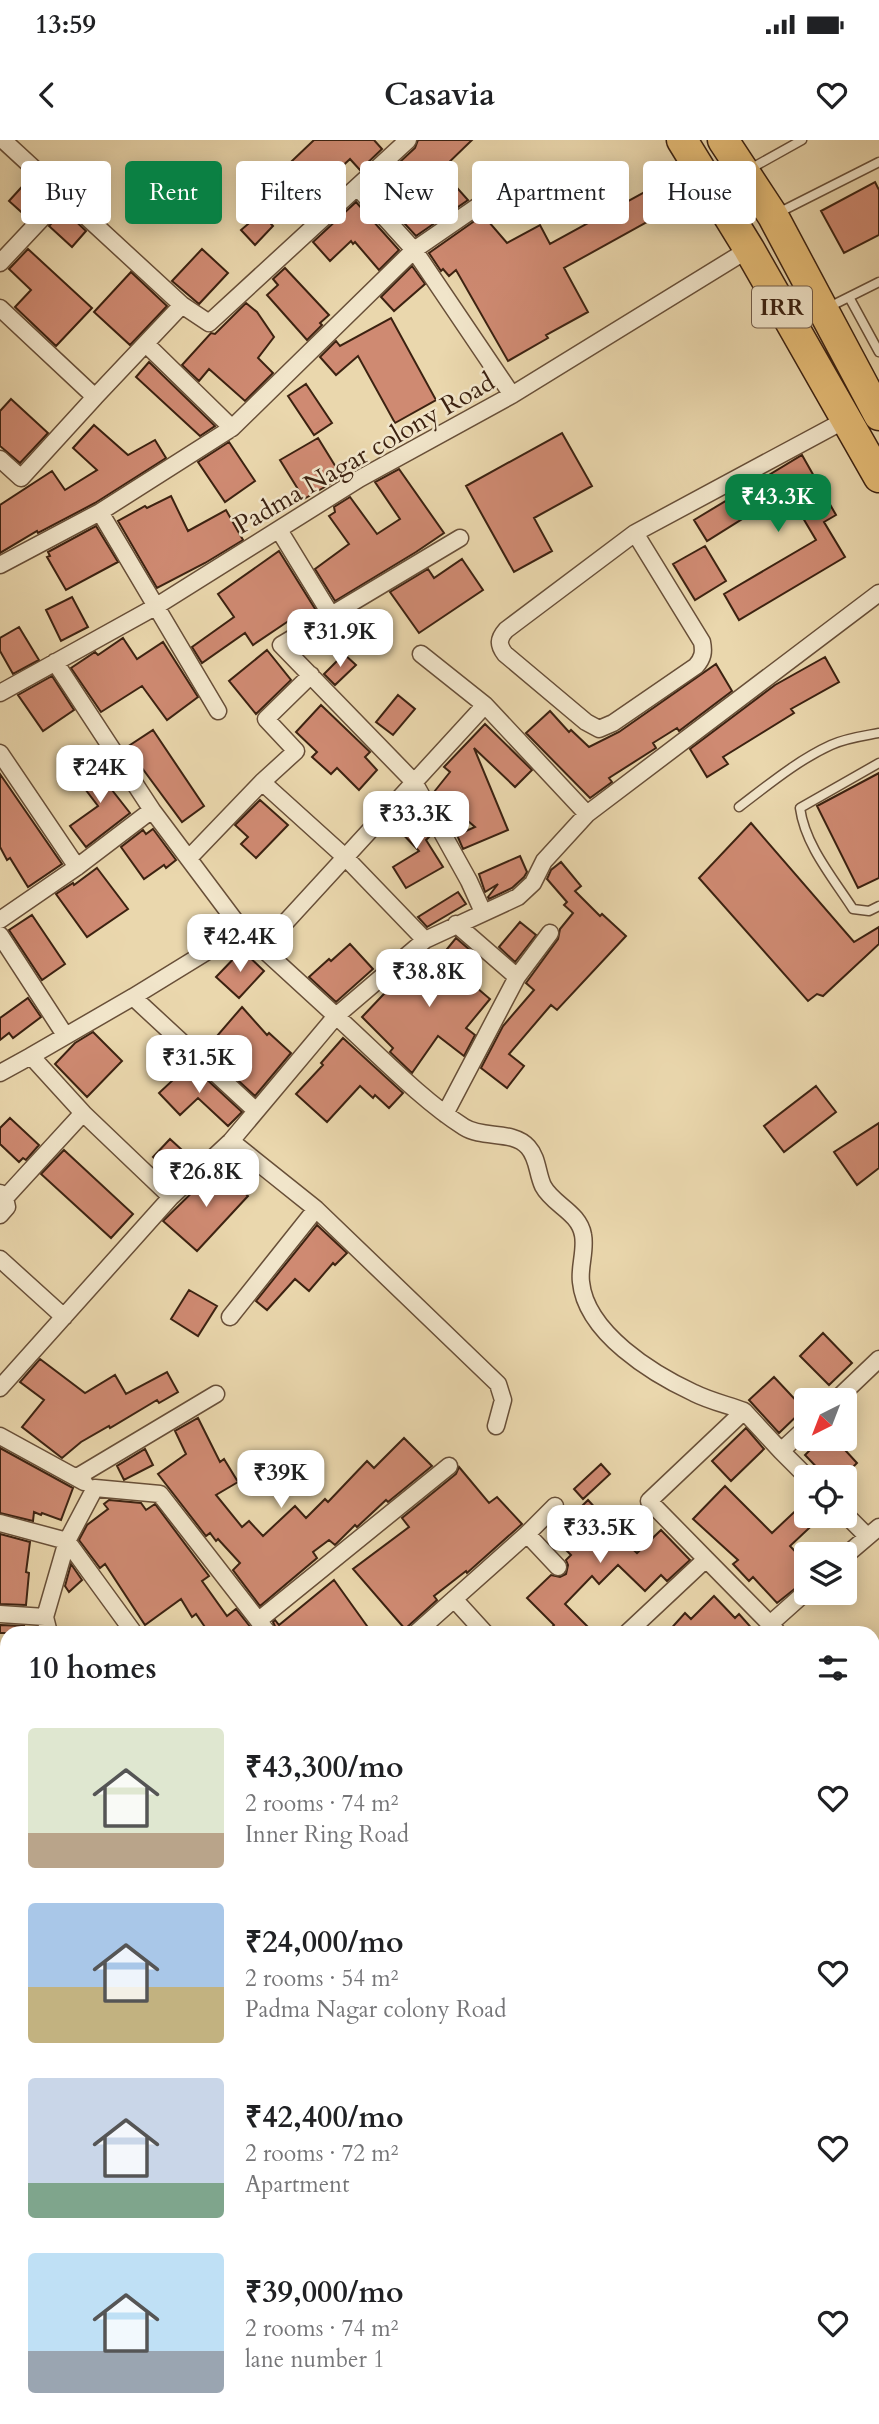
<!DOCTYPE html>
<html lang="en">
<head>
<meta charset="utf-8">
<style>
  body { margin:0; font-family:Cardo,serif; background:#f2f2f2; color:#202124; height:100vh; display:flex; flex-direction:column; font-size:26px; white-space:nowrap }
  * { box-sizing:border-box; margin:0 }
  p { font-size:23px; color:#757577 }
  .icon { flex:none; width:38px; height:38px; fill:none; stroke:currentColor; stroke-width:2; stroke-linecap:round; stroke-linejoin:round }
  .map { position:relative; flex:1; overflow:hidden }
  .details { position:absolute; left:0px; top:1486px; width:880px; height:800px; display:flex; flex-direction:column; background:#fff; border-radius:21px 21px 0 0; box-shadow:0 4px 18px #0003 }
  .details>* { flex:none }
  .guide { position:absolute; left:21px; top:21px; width:838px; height:63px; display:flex; gap:14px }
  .needle { width:46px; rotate:222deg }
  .fabs { position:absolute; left:794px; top:1248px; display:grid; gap:14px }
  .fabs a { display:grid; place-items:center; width:63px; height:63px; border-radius:7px; background:#fff; box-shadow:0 4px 18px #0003; font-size:35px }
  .price { position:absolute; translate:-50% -60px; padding:0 16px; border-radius:14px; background:#fff; color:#222; font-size:23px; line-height:46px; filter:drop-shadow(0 2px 4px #0008) }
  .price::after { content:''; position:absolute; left:50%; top:42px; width:21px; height:16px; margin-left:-10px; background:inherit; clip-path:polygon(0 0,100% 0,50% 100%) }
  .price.selected { background:#0b8043; color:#fff }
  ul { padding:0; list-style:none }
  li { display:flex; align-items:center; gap:21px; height:175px; padding:0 28px }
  li span { display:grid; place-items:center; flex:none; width:196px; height:140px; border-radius:7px; color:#555 }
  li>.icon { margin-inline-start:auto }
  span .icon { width:84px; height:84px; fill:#fffc; stroke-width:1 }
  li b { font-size:30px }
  h2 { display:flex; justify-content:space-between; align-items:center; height:84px; padding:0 28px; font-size:30px }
  .tag { padding:0 24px; border-radius:7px; background:#fff; box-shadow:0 4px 18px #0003; font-size:24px; line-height:63px }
  .tag.selected { background:#0b8043; color:#fff }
  .status { display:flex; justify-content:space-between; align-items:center; height:49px; padding:0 35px; background:#fff; direction:ltr }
  .status svg { height:19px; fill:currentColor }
  header { display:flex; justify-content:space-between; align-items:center; height:91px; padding:0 28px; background:#fff; font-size:32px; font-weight:700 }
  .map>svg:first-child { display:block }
  .building { fill:#cf8a72; stroke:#3c2211; stroke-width:2 }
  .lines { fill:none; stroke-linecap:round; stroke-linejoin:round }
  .lane-casing { stroke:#684f38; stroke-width:11 }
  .street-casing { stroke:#684f38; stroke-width:19 }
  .primary-casing { stroke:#3c2211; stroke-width:30 }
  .highway-casing { stroke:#3c2211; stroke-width:33 }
  .lane { stroke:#f1e5ca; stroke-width:8 }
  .street { stroke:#f1e5ca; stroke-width:16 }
  .primary { stroke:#e5bc76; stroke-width:26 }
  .highway { stroke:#e5bc76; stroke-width:30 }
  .labels { text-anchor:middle; stroke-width:5; stroke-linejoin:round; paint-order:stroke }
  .shield { fill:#f1e5ca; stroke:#725c48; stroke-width:2 }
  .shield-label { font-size:24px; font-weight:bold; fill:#3c2211 }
  .street-label { font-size:26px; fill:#3c2211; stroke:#f1e5ca }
</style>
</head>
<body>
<div class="status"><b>13:59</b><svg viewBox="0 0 49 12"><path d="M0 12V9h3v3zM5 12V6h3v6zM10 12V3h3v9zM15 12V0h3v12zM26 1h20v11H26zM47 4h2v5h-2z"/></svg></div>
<header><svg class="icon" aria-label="back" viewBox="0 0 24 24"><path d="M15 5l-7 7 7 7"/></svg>Casavia<svg class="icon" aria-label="heart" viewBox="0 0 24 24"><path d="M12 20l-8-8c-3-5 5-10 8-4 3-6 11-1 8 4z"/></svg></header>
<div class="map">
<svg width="879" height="2284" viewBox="0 0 879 2284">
  <rect width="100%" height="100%" fill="#ead7ad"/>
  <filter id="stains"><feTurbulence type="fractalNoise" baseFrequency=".00286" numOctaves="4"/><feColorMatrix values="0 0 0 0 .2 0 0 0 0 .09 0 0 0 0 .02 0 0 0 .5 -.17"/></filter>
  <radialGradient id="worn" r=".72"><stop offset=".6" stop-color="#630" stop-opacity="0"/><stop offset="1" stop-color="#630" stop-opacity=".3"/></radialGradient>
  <path class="building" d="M 314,0 L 374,0 L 382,9 L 360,30 L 350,19 L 299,67 L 273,39 Z
    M 418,0 L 472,0 L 441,30 L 468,60 L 416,96 L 372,48 L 415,8 Z
    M 29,39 L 48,57 L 28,78 L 9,61 Z
    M 875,42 L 879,50 L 879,95 L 844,113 L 821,71 Z
    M 650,49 L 663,73 L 564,128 L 588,172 L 546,195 L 548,198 L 508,221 L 456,130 L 449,136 L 443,129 L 441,131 L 429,113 L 483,75 L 507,103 L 540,85 L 550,104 Z
    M 356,62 L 399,110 L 379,130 L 355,102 L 353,104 L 351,101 L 330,121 L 313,102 Z
    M 64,70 L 86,91 L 72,107 L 49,86 Z
    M 261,73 L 273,86 L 255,105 L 241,90 Z
    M 28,109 L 92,168 L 56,206 L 15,167 L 31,150 L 9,129 Z
    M 202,109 L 228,133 L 199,164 L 172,141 Z
    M 412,126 L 425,144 L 394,171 L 381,157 Z
    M 285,128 L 329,175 L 320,183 L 322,185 L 307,200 L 267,155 L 278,145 L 273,139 Z
    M 131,132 L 167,166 L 130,205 L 94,172 Z
    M 246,163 L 257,172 L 274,197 L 258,218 L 273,233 L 245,261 L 209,229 L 199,241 L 182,225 L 211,193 L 215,194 Z
    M 391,178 L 436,260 L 395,283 L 358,216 L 336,235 L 320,217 L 336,201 L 340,206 Z
    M 149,222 L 215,286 L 200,296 L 136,237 Z
    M 306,244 L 332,283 L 314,295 L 288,256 Z
    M 11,259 L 48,293 L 20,323 L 0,306 L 0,271 Z
    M 94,285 L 128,315 L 155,300 L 166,318 L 95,363 L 38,393 L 37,391 L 0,413 L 0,365 L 52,331 L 65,350 L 97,330 L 73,308 Z
    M 562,293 L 592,346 L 534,378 L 552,411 L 514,432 L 466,346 Z
    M 318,298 L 342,337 L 304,359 L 280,320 Z
    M 229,302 L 255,341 L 225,362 L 198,322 Z
    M 802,315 L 836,375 L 824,382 L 845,417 L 739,480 L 724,454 L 816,400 L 787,351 L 707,401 L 694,380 Z
    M 399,329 L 444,393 L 416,412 L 335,461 L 315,429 L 349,404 L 329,376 L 335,372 L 334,367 L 350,357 L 377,394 L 400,379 L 375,342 Z
    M 171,356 L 188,391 L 226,370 L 243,400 L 205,423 L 157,448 L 118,381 L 145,366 L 147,368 Z
    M 96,386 L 118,422 L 66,450 L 47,417 L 50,416 L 48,412 Z
    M 705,406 L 726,441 L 695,460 L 673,424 Z
    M 279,411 L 317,472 L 294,485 L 290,480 L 253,505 L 245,493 L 202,523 L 192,507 L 234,477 L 218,454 Z
    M 462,419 L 483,450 L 419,493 L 390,452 L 428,429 L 434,438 Z
    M 72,457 L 88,487 L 61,501 L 46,470 Z
    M 19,487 L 39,520 L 13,534 L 0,511 L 0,498 Z
    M 123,498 L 137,519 L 163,502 L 198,557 L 167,580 L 142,546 L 101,572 L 71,528 L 95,512 L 98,515 Z
    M 267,510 L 291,540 L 256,574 L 229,541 Z
    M 344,514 L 356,525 L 335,545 L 324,534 Z
    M 825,517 L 839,542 L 791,569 L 794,573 L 723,617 L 728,624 L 707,637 L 690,609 L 775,545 Z
    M 716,524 L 732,551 L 679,591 L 677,588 L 653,603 L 656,608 L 609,638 L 612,642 L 590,658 L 526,593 L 550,571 L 569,592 L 571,590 L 589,607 L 619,592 Z
    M 52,536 L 74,570 L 43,591 L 18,555 Z
    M 398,555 L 415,569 L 393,595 L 376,582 Z
    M 321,565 L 370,612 L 365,617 L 377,630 L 359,650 L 337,628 L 331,634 L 312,617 L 317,612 L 296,592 Z
    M 485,584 L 532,630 L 515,647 L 474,608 L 508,690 L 463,709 L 457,695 L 475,687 L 434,652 L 450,632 L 444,627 Z
    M 153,590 L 204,666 L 182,682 L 142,628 L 139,631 L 124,609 Z
    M 107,621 L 122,643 L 112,650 L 130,673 L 86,707 L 70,686 L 98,666 L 79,641 Z
    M 879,633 L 879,738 L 858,748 L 817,666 Z
    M 0,634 L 62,724 L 28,747 L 10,718 L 7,720 L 0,707 Z
    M 260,660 L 288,685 L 256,718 L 241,704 L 248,697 L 235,685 Z
    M 414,668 L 431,695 L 426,700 L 443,727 L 406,748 L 393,727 L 419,711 L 395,686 Z
    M 751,683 L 854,802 L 879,787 L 879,804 L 823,856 L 817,854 L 808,861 L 699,738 Z
    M 153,689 L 176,720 L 166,728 L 164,725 L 144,739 L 121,707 L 143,690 L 146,694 Z
    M 520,716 L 527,732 L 524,737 L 512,748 L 489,759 L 488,757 L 498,744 L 485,752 L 479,734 Z
    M 561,722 L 581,746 L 575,751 L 600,776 L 602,774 L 626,796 L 557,870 L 551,865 L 509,914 L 524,926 L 507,948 L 481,928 L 503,886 L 534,850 L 526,843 L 558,799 L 560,789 L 573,773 L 564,765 L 567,762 L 547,739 L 551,730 Z
    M 97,728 L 128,769 L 87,797 L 56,754 L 73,743 L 74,745 Z
    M 458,752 L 466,764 L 427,787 L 418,777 Z
    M 32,775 L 65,824 L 42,840 L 9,790 Z
    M 520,782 L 536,795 L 515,822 L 499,807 Z
    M 456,798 L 471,811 L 456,830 L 490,859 L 466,888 L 475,895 L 464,916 L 438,896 L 412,933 L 390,912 L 393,908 L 362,877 L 401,836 L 407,842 L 426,818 L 435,824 Z
    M 350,804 L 373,829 L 336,862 L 309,837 L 329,819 L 331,821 Z
    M 242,810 L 264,831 L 239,858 L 216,837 Z
    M 28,858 L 41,877 L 13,898 L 9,893 L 0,900 L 0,878 Z
    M 242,867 L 267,895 L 269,893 L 291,913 L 255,956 L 205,910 Z
    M 93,892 L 122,921 L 87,957 L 55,924 L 75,903 Z
    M 343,898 L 403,953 L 389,968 L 375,955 L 373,958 L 360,946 L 327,982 L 296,954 L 323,925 L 321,923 Z
    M 190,924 L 242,972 L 228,986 L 198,958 L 180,975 L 159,953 Z
    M 816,946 L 836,972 L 784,1012 L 764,986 Z
    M 10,978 L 39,1005 L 26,1020 L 23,1018 L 19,1022 L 0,1004 L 0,988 Z
    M 879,983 L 879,1028 L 857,1045 L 834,1012 Z
    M 170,999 L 194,1021 L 176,1038 L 153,1017 Z
    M 64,1010 L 133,1074 L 111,1098 L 41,1034 Z
    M 217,1028 L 248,1056 L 197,1111 L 163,1081 Z
    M 317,1085 L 347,1113 L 335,1125 L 333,1123 L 309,1151 L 295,1139 L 267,1170 L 256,1161 Z
    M 189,1150 L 217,1166 L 198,1196 L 171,1179 Z
    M 823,1193 L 852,1223 L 829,1245 L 800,1216 Z
    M 40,1219 L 85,1253 L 115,1235 L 126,1254 L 167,1232 L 178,1252 L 159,1263 L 157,1260 L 110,1288 L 109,1286 L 81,1302 L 62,1318 L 22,1287 L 44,1260 L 20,1242 Z
    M 774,1237 L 804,1269 L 779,1293 L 749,1260 Z
    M 198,1278 L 220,1322 L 224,1319 L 238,1342 L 216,1355 L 242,1387 L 249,1381 L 263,1396 L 295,1366 L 306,1378 L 325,1359 L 328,1362 L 367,1321 L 374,1328 L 404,1298 L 432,1326 L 388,1362 L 386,1360 L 357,1387 L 355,1385 L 335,1405 L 329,1400 L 313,1412 L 317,1418 L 260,1466 L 233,1430 L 240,1423 L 218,1399 L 216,1401 L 210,1393 L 206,1396 L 158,1334 L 186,1314 L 175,1291 Z
    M 746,1288 L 764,1309 L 731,1341 L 712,1321 Z
    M 822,1298 L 834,1298 L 857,1323 L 843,1337 L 826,1337 L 805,1315 Z
    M 0,1308 L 73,1348 L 61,1380 L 42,1373 L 41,1375 L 34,1372 L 33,1381 L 0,1373 Z
    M 145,1309 L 153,1325 L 124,1340 L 117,1326 Z
    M 601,1324 L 610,1334 L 583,1359 L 574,1349 Z
    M 459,1327 L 489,1363 L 497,1357 L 522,1384 L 467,1433 L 466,1431 L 434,1456 L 437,1460 L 405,1489 L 353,1429 L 409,1387 L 402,1378 L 456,1334 Z
    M 725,1346 L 772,1393 L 807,1360 L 807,1376 L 822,1376 L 790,1406 L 807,1424 L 807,1439 L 777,1463 L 753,1437 L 749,1441 L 733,1424 L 738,1420 L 693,1379 Z
    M 109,1360 L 141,1363 L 146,1370 L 155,1364 L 209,1436 L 202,1441 L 227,1476 L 236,1469 L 255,1493 L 209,1493 L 196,1474 L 192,1477 L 181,1459 L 145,1485 L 105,1424 L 100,1428 L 79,1400 L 87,1385 L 108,1369 L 104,1364 Z
    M 588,1360 L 608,1382 L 606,1384 L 637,1413 L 661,1390 L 690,1420 L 667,1441 L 661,1435 L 645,1451 L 618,1425 L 599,1444 L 592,1436 L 565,1464 L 594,1493 L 547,1493 L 554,1485 L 527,1458 L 551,1435 L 560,1437 L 566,1434 L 568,1425 L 566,1420 L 571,1415 L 552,1396 Z
    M 0,1394 L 30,1402 L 26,1432 L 29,1433 L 26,1465 L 0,1464 Z
    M 71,1424 L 82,1440 L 69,1452 L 65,1446 Z
    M 334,1440 L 372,1493 L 278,1493 L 273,1482 L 275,1480 L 279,1485 Z
    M 714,1456 L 735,1478 L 739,1474 L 756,1493 L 667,1493 L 685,1473 L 691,1479 Z
    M 0,1485 L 24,1486 L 23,1493 L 0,1493 Z"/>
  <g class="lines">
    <defs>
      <path id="lane" d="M 750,29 L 802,0
        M 778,73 L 879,22
        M 849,157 L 879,212
        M 829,167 L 879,142
        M 879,623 L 800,668 C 805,705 833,738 853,769 L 869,771 L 879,766
        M 739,667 C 768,645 798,620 831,605 C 846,598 863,596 879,593"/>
      <path id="street" d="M 3,0 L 182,165
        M 357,47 L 414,110 L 512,255
        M 0,123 L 62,57
        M 0,168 L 95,257 L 21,338 L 0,319
        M 146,204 L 232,288
        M 95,257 L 182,165 L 209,183 L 408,0
        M 100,372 L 232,288 L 414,110 L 494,55
        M 279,390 L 331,475
        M 635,393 L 506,490 C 498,499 498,505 505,514 L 586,582 L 599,589 L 613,583 L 696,526 C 703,518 704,512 702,502 L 635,393 L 847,279
        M 460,398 L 281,505 L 414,642 L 469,741 L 483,772
        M 0,425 L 100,372 L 218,571
        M 421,514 L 485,565
        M 55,522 L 152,670
        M 0,553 L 155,467 L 359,339 L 512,255 L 749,109
        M 0,613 L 77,727
        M 262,642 L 345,717 L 425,800
        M 587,674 L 879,453
        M 189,718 L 262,642 L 296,611 L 266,579 L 311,535
        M 0,780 L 77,727 L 152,670 L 242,790 L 336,876 L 231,1001
        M 456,784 L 517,837
        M 0,795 L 65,895
        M 261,809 L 485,565 L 587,674 L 544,721 L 533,743 L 518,757 L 425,800 L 336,876 C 375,911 420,959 464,987 C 483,999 513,990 528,1007 C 538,1018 537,1033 543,1046 C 553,1065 579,1072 583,1095 C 586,1110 579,1127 581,1142 C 586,1193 653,1234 694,1253 C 710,1261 728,1265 744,1271
        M 133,857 L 255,970
        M 0,933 L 31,916
        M 83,973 L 171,1057
        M 445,974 L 517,837 L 550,793
        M 0,1053 L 5,1058 L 83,973 L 31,916 L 133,857 L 242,790
        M 0,1075 L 7,1067 L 5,1058
        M 0,1119 L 64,1177
        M 230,1177 L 316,1069
        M 0,1248 L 171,1057 L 231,1001 L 316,1069 L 498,1244 L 503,1260 L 496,1286
        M 836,1260 L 879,1219
        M 807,1287 L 781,1311 L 807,1337
        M 0,1296 L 84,1342
        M 77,1337 L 216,1254
        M 845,1374 L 867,1396
        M 0,1383 L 67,1401 L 134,1493
        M 527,1394 L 555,1366
        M 845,1416 L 879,1387
        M 706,1419 L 649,1361 L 744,1271 L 781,1311
        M 454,1459 L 485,1493
        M 0,1474 L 45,1477
        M 259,1480 L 449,1326
        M 49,1493 L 45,1477 L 67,1401 L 95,1348 L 160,1354 L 268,1493
        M 416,1493 L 527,1394 L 558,1427
        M 627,1493 L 706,1419 L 770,1484
        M 778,1493 L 770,1484 L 807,1451
        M 873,1593 L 879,1599
        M 873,1646 L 879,1641
        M 0,1720 L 7,1713
        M 0,1774 L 7,1780
        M 873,1813 L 879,1808
        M 0,1925 L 7,1931
        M 873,1968 L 879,1963
        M 873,1988 L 879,1996
        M 0,2002 L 7,1995
        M 873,2177 L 879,2173
        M 873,2196 L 879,2203
        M 0,2276 L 7,2265
        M 268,2278 L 273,2284
        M 408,2278 L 412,2284
        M 603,2278 L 606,2284
        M 642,2278 L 645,2284
        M 783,2278 L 786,2284
        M 168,2284 L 174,2278"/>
      <path id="primary" d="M 0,2159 L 7,2168
        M 0,2199 L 7,2207
        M 68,2278 L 73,2284
        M 104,2278 L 109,2284"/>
      <path id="highway" d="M 682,0 L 749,109 L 879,337
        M 723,0 L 773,76 L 879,275"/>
    </defs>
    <use href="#lane" class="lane-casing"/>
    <use href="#street" class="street-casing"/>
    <use href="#primary" class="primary-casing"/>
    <use href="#highway" class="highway-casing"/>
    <use href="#lane" class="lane"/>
    <use href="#street" class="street"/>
    <use href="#primary" class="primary"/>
    <use href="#highway" class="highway"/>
  </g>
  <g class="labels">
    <rect class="shield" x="752" y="146.5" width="60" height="41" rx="5"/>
    <g class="shield-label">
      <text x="782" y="175">IRR</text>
    </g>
    <g class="street-label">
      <text transform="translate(364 313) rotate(-30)" y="9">Padma Nagar colony Road</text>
    </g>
  </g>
  <rect width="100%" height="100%" filter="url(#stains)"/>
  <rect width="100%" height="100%" fill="url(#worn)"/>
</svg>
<div class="fabs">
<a><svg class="needle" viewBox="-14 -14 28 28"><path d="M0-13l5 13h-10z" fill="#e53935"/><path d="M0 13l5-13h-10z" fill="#757577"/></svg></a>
<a><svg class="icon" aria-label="locate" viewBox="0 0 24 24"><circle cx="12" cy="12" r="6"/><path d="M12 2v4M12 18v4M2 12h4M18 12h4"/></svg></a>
<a><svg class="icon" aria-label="layers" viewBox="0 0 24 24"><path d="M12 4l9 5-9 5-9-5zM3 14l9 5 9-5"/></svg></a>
</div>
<b class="price selected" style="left:778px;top:394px">₹43.3K</b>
<b class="price" style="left:340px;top:529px">₹31.9K</b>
<b class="price" style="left:100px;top:665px">₹24K</b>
<b class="price" style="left:416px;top:711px">₹33.3K</b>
<b class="price" style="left:240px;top:834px">₹42.4K</b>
<b class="price" style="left:429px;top:869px">₹38.8K</b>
<b class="price" style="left:199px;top:955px">₹31.5K</b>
<b class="price" style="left:206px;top:1069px">₹26.8K</b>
<b class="price" style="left:281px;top:1370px">₹39K</b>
<b class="price" style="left:600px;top:1425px">₹33.5K</b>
<div class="guide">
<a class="tag">Buy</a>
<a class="tag selected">Rent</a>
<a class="tag">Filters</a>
<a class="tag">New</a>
<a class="tag">Apartment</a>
<a class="tag">House</a>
</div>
<section class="details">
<h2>10 homes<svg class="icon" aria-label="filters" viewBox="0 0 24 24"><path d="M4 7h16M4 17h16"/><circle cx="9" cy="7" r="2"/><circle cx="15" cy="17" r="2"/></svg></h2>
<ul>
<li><span style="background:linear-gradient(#dfe7d0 75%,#b9a48a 0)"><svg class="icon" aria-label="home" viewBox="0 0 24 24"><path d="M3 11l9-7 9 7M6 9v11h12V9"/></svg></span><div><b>₹43,300/mo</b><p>2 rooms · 74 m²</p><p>Inner Ring Road</p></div><svg class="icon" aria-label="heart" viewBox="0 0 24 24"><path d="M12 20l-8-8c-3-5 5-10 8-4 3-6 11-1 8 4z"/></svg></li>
<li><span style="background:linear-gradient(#a9c7e8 60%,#c2b280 0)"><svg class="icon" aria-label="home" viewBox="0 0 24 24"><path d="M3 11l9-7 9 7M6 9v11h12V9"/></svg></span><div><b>₹24,000/mo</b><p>2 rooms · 54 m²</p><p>Padma Nagar colony Road</p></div><svg class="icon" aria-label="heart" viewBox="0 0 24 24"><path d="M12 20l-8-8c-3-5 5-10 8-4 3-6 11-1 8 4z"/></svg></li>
<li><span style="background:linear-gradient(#c9d6e8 75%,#7fa58c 0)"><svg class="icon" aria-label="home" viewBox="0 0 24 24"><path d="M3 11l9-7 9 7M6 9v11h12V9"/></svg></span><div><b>₹42,400/mo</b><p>2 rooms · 72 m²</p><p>Apartment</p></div><svg class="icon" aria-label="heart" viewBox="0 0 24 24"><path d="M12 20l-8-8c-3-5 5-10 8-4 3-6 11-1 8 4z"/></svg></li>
<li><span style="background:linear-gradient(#bfe0f5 70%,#9aa5b1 0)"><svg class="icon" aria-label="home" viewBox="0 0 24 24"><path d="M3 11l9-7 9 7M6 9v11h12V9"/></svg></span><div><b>₹39,000/mo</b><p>2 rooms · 74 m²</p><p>lane number 1</p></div><svg class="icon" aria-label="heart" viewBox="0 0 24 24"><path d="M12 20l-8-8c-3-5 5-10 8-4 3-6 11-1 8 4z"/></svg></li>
</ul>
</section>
</div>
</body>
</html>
